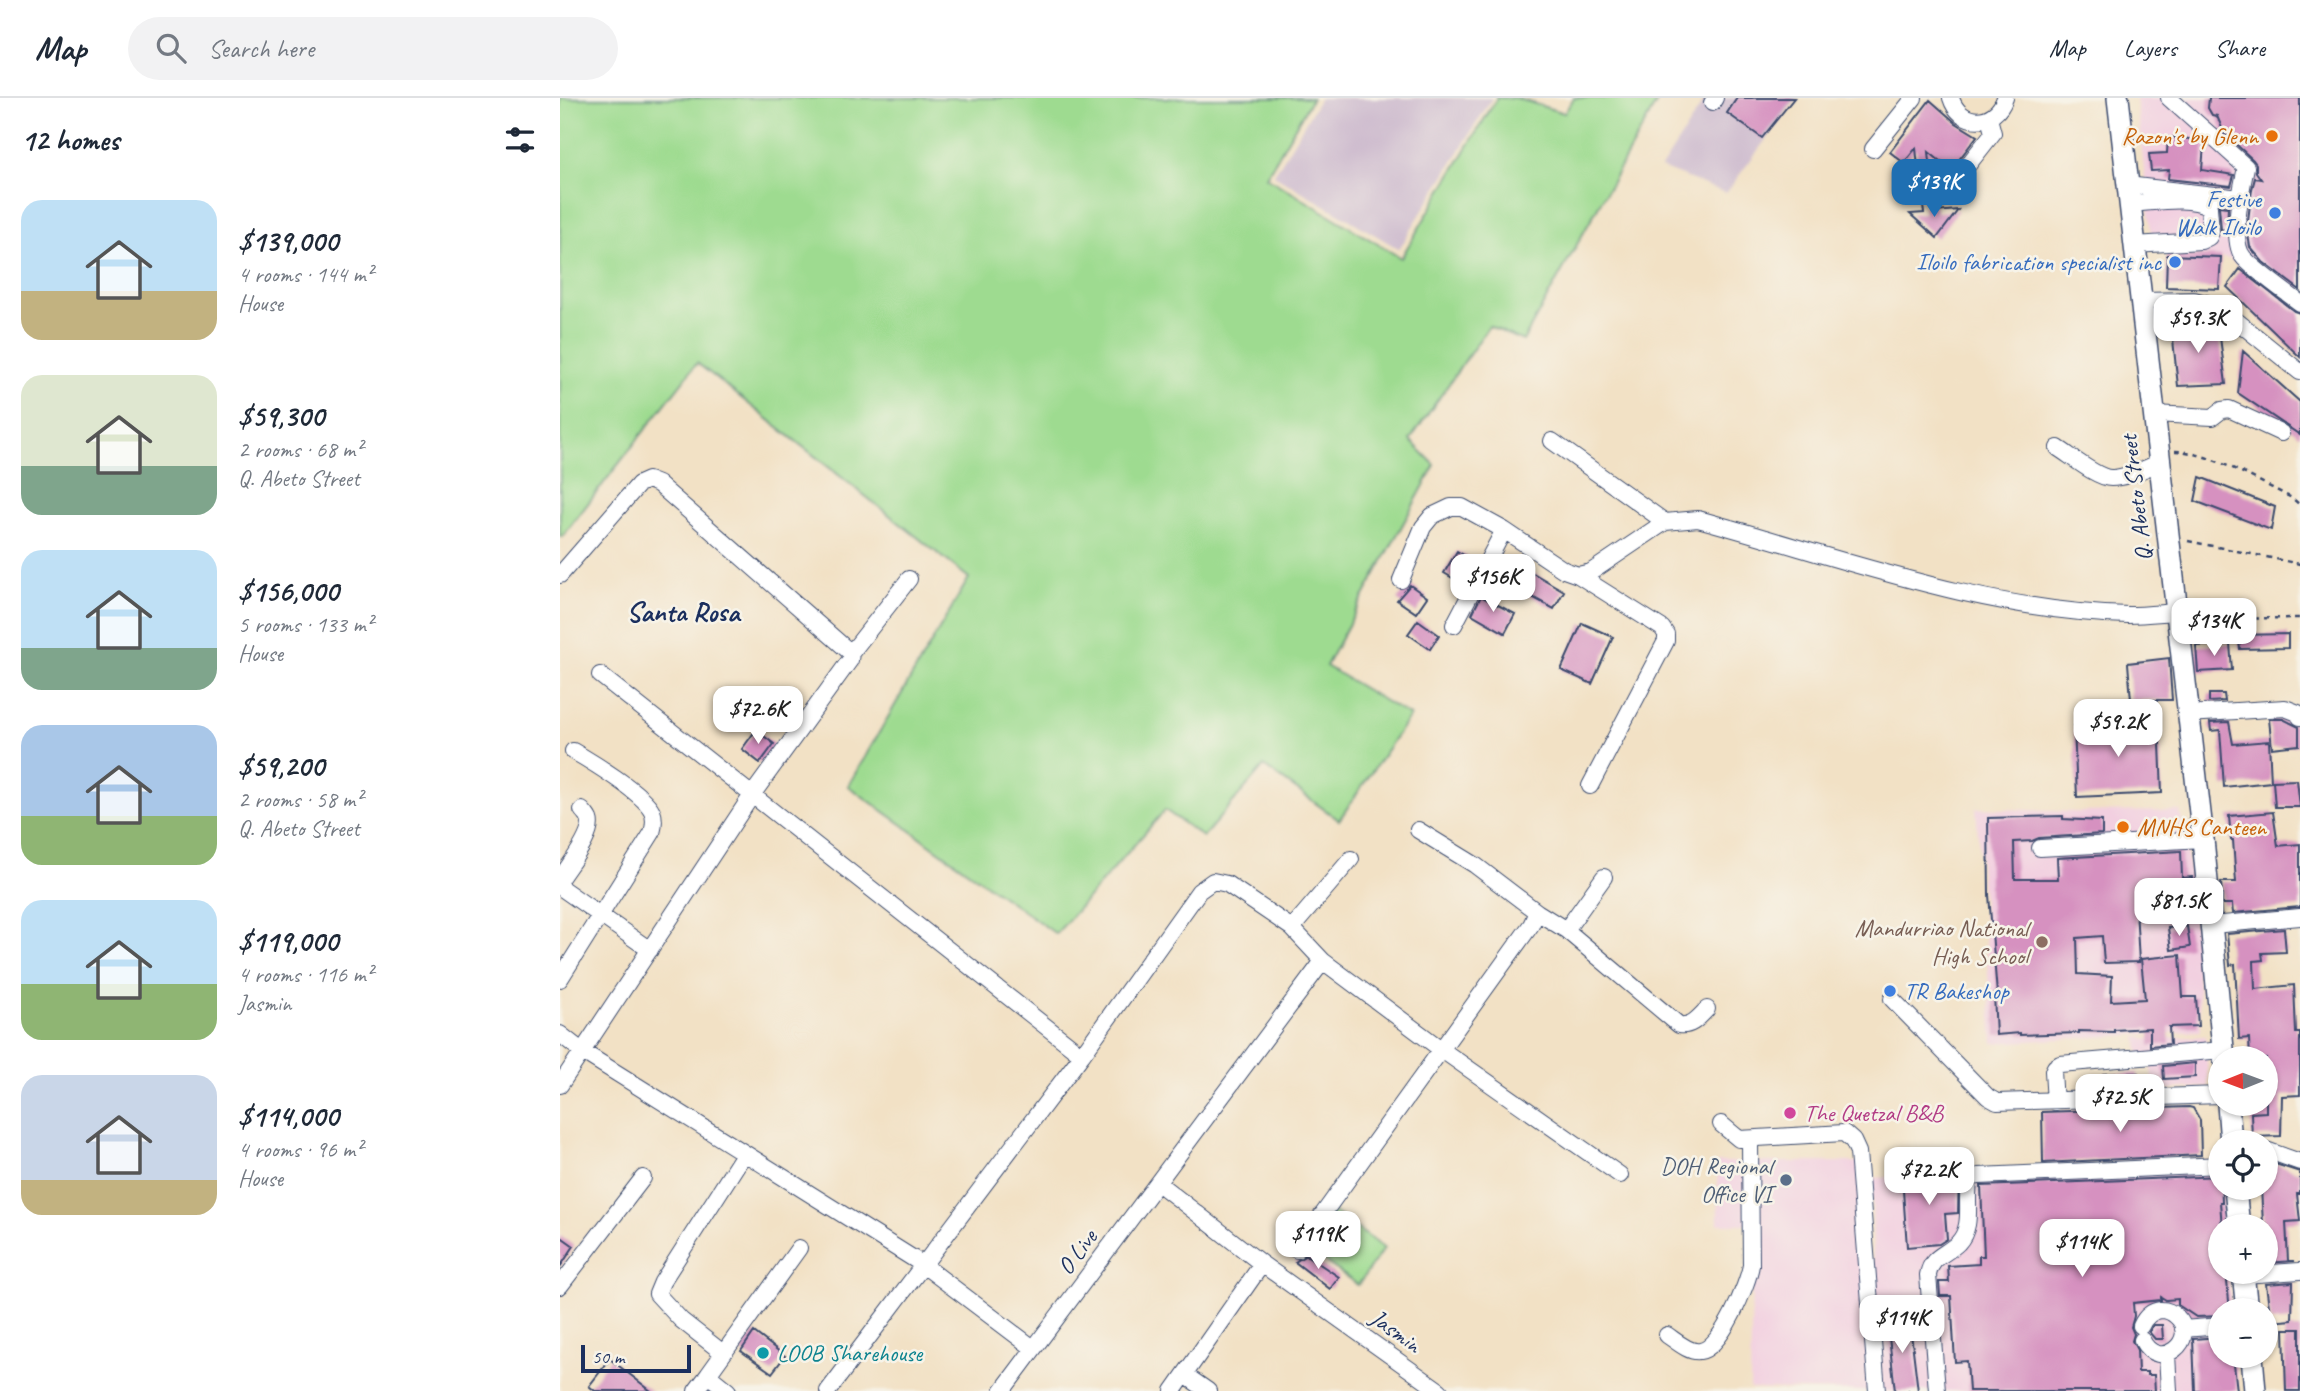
<!DOCTYPE html>
<html lang="en">
<head>
<meta charset="utf-8">
<style>
  body { margin:0; font-family:Caveat,sans-serif; background:#f2f2f3; color:#1f2937; height:100vh; display:flex; flex-direction:column; font-size:26px; white-space:nowrap }
  * { box-sizing:border-box; margin:0 }
  p { font-size:23px; color:#747a83 }
  .icon { flex:none; width:38px; height:38px; fill:none; stroke:currentColor; stroke-width:2; stroke-linecap:round; stroke-linejoin:round }
  .map { position:relative; flex:1; overflow:hidden }
  .panel { display:flex; flex-direction:column; background:#fff; width:560px }
  .panel>* { flex:none }
  .needle { width:46px; rotate:269deg }
  .tools { position:absolute; left:1648px; top:948px; display:grid; gap:14px }
  .tools a { display:grid; place-items:center; width:70px; height:70px; border-radius:50%; background:#fff; box-shadow:0 2px 5px #0004; font-size:35px }
  .scale { position:absolute; left:21px; bottom:18px; width:110px; box-sizing:border-box; padding-left:7px; border:4px solid #1b2f5e; border-top:0; font-size:19px; line-height:24px; white-space:nowrap; color:#1b2f5e; -webkit-text-stroke:5px #f7f3e8; paint-order:stroke }
  .price { position:absolute; translate:-50% -60px; padding:0 16px; border-radius:14px; background:#fff; color:#222; font-size:23px; line-height:46px; filter:drop-shadow(0 2px 4px #0008) }
  .price::after { content:''; position:absolute; left:50%; top:42px; width:21px; height:16px; margin-left:-10px; background:inherit; clip-path:polygon(0 0,100% 0,50% 100%) }
  .price.current { background:#1f6fb2; color:#fff }
  ul { padding:0; list-style:none }
  li { display:flex; align-items:center; gap:21px; height:175px; padding:0 21px }
  li span { display:grid; place-items:center; flex:none; width:196px; height:140px; border-radius:21px; color:#555 }
  li>.icon { margin-inline-start:auto }
  span .icon { width:84px; height:84px; fill:#fffc; stroke-width:1 }
  li b { font-size:30px }
  h2 { display:flex; justify-content:space-between; align-items:center; height:84px; padding:0 21px; font-size:30px }
  header { display:flex; align-items:center; gap:42px; box-sizing:border-box; height:98px; padding:0 35px; background:#fff; border-bottom:2px solid #e0e1e3 }
  header strong { font-size:33px }
  nav { display:flex; gap:38px; margin-inline-start:auto; font-size:24px }
  .search { width:490px; height:63px; background:#f2f2f3; display:flex; align-items:center; gap:18px; box-sizing:border-box; padding:0 24px; border-radius:38px; color:#747a83; font-size:26px }
  main { display:flex; flex:1; min-height:0 }
  .map>svg:first-child { display:block }
  .built { fill:#f2cfe0 }
  .industrial { fill:#cfbdcf }
  .green { fill:#9edb90; stroke:#5c8577; stroke-width:2 }
  .building { fill:#d691c0 }
  .lines { fill:none; stroke-linecap:round; stroke-linejoin:round }
  .minor-casing { stroke:#3b4a6d; stroke-width:18 }
  .major-casing { stroke:#3b4a6d; stroke-width:24 }
  .path { stroke:#3b4a6d; stroke-width:2.5; stroke-dasharray:5 5; stroke-linecap:butt }
  .minor { stroke:#fff; stroke-width:16 }
  .major { stroke:#fff; stroke-width:21 }
  .food-dot { fill:#e8710a; stroke:#f7f3e8; stroke-width:2.5 }
  .shop-dot { fill:#3f7fe0; stroke:#f7f3e8; stroke-width:2.5 }
  .education-dot { fill:#8d6e63; stroke:#f7f3e8; stroke-width:2.5 }
  .hotel-dot { fill:#d1479c; stroke:#f7f3e8; stroke-width:2.5 }
  .service-dot { fill:#5c6f8a; stroke:#f7f3e8; stroke-width:2.5 }
  .culture-dot { fill:#0f9aa8; stroke:#f7f3e8; stroke-width:2.5 }
  .labels { text-anchor:middle; stroke-width:5; stroke-linejoin:round; paint-order:stroke }
  .food-label { font-size:24px; fill:#c56008; stroke:#f7f3e8; text-anchor:end }
  .shop-label { font-size:24px; fill:#366cbe; stroke:#f7f3e8; text-anchor:end }
  .street-label { font-size:24px; fill:#1b2f5e; stroke:#f7f3e8 }
  .education-label { font-size:24px; fill:#785e54; stroke:#f7f3e8; text-anchor:end }
  .hotel-label { font-size:24px; fill:#b23c85; stroke:#f7f3e8; text-anchor:start }
  .service-label { font-size:24px; fill:#4e5e75; stroke:#f7f3e8; text-anchor:end }
  .culture-label { font-size:24px; fill:#0d838f; stroke:#f7f3e8; text-anchor:start }
  .quarter-label { font-size:28px; font-weight:bold; fill:#1b2f5e; stroke:#f7f3e8 }
</style>
</head>
<body>
<header>
<strong>Map</strong>
<div class="search"><svg class="icon" aria-label="search" viewBox="0 0 24 24"><circle cx="10" cy="10" r="6"/><path d="M15 15l6 6"/></svg>Search here</div>
<nav><a>Map</a><a>Layers</a><a>Share</a></nav>
</header>
<main>
<section class="panel">
<h2>12 homes<svg class="icon" aria-label="filters" viewBox="0 0 24 24"><path d="M4 7h16M4 17h16"/><circle cx="9" cy="7" r="2"/><circle cx="15" cy="17" r="2"/></svg></h2>
<ul>
<li><span style="background:linear-gradient(#bfe0f5 65%,#c2b280 0)"><svg class="icon" aria-label="home" viewBox="0 0 24 24"><path d="M3 11l9-7 9 7M6 9v11h12V9"/></svg></span><div><b>$139,000</b><p>4 rooms · 144 m²</p><p>House</p></div></li>
<li><span style="background:linear-gradient(#dfe7d0 65%,#7fa58c 0)"><svg class="icon" aria-label="home" viewBox="0 0 24 24"><path d="M3 11l9-7 9 7M6 9v11h12V9"/></svg></span><div><b>$59,300</b><p>2 rooms · 68 m²</p><p>Q. Abeto Street</p></div></li>
<li><span style="background:linear-gradient(#bfe0f5 70%,#7fa58c 0)"><svg class="icon" aria-label="home" viewBox="0 0 24 24"><path d="M3 11l9-7 9 7M6 9v11h12V9"/></svg></span><div><b>$156,000</b><p>5 rooms · 133 m²</p><p>House</p></div></li>
<li><span style="background:linear-gradient(#a9c7e8 65%,#8fb573 0)"><svg class="icon" aria-label="home" viewBox="0 0 24 24"><path d="M3 11l9-7 9 7M6 9v11h12V9"/></svg></span><div><b>$59,200</b><p>2 rooms · 58 m²</p><p>Q. Abeto Street</p></div></li>
<li><span style="background:linear-gradient(#bfe0f5 60%,#8fb573 0)"><svg class="icon" aria-label="home" viewBox="0 0 24 24"><path d="M3 11l9-7 9 7M6 9v11h12V9"/></svg></span><div><b>$119,000</b><p>4 rooms · 116 m²</p><p>Jasmin</p></div></li>
<li><span style="background:linear-gradient(#c9d6e8 75%,#c2b280 0)"><svg class="icon" aria-label="home" viewBox="0 0 24 24"><path d="M3 11l9-7 9 7M6 9v11h12V9"/></svg></span><div><b>$114,000</b><p>4 rooms · 96 m²</p><p>House</p></div></li>
</ul>
</section>
<div class="map">
<svg width="1740" height="1293" viewBox="0 0 1740 1293">
  <rect width="100%" height="100%" fill="#f7f3e8"/>
  <filter id="ink" filterUnits="userSpaceOnUse"><feTurbulence type="fractalNoise" baseFrequency=".0143" numOctaves="2"/><feDisplacementMap in="SourceGraphic" scale="14" xChannelSelector="R" yChannelSelector="G"/><feConvolveMatrix kernelMatrix="1 2 1 2 8 2 1 2 1" color-interpolation-filters="sRGB"/></filter>
  <filter id="wash" filterUnits="userSpaceOnUse"><feTurbulence type="fractalNoise" baseFrequency=".00686" numOctaves="4" result="noise"/><feDisplacementMap in="SourceGraphic" scale="28" xChannelSelector="R" yChannelSelector="G"/><feGaussianBlur stdDeviation="1.57" result="paint"/><feColorMatrix in="noise" values="0 0 0 0 0 0 0 0 0 0 0 0 0 0 0 0 0 1.4 0 .05"/><feComposite in="paint" operator="in"/></filter>
  <g filter="url(#wash)">
    <rect width="100%" height="100%" fill="#f2e1c5"/>
    <path class="built" d="M 1576,0 L 1740,0 L 1740,217 L 1670,161 L 1593,152 Z
      M 1416,710 L 1515,714 L 1620,713 L 1631,784 L 1641,933 L 1433,945 Z
      M 1646,938 L 1648,989 L 1592,992 L 1591,957 L 1580,958 L 1577,939 L 1590,941 Z
      M 1157,1064 L 1306,1064 L 1308,1293 L 1190,1291 L 1193,1126 L 1158,1126 Z
      M 1661,1065 L 1661,1090 L 1663,1090 L 1666,1129 L 1661,1129 L 1661,1174 L 1669,1174 L 1671,1213 L 1661,1213 L 1661,1258 L 1675,1258 L 1679,1293 L 1320,1293 L 1313,1171 L 1312,1080 Z"/>
    <path class="industrial" d="M 760,0 L 932,0 L 839,151 L 714,77 Z
      M 1146,0 L 1237,0 L 1166,95 L 1101,70 Z"/>
    <path class="green" d="M 0,0 L 752,0 L 706,79 L 841,160 L 937,0 L 956,0 L 1004,15 L 1014,0 L 1099,0 L 963,243 L 929,228 L 850,342 L 875,367 L 766,568 L 850,618 L 779,722 L 704,668 L 643,739 L 605,712 L 496,836 L 288,688 L 409,480 L 137,265 L 2,439 L 0,438 Z
      M 771,1112 L 824,1150 L 798,1187 L 745,1149 Z"/>
    <g id="blocks">
      <path class="building" d="M 1177,0 L 1234,0 L 1202,40 L 1167,15 Z
        M 1649,0 L 1740,0 L 1740,192 L 1703,164 L 1690,149 L 1687,130 L 1692,91 L 1695,80 L 1701,81 L 1696,74 L 1696,66 L 1693,62 L 1664,35 L 1657,18 L 1652,17 L 1648,10 Z
        M 1370,2 L 1396,25 L 1417,38 L 1391,72 L 1369,54 L 1372,86 L 1366,89 L 1360,88 L 1356,50 L 1344,65 L 1330,54 Z
        M 1608,39 L 1640,42 L 1644,46 L 1642,72 L 1674,77 L 1671,88 L 1608,81 L 1609,72 L 1591,73 L 1589,56 L 1607,55 Z
        M 1369,105 L 1375,106 L 1376,114 L 1398,112 L 1377,140 L 1350,116 L 1364,115 L 1363,108 Z
        M 1659,108 L 1668,109 L 1667,131 L 1661,132 Z
        M 1607,157 L 1661,159 L 1659,191 L 1606,189 Z
        M 1680,171 L 1734,213 L 1740,215 L 1740,259 L 1667,189 Z
        M 1611,223 L 1653,226 L 1653,239 L 1660,239 L 1666,286 L 1618,288 Z
        M 1683,253 L 1740,304 L 1740,337 L 1678,295 Z
        M 1640,379 L 1715,409 L 1711,432 L 1635,403 Z
        M 897,453 L 914,463 L 901,485 L 884,475 Z
        M 973,475 L 1004,493 L 994,511 L 963,494 Z
        M 850,487 L 867,499 L 856,515 L 837,502 Z
        M 921,498 L 955,516 L 945,535 L 912,516 Z
        M 858,522 L 879,537 L 870,551 L 848,536 Z
        M 1022,525 L 1053,539 L 1032,586 L 1001,572 Z
        M 1728,536 L 1728,550 L 1680,551 L 1678,537 Z
        M 1670,546 L 1672,572 L 1638,574 L 1636,548 Z
        M 1609,560 L 1612,602 L 1571,602 L 1568,565 Z
        M 1649,596 L 1664,596 L 1665,603 L 1649,604 Z
        M 1709,621 L 1723,621 L 1739,629 L 1739,647 L 1712,650 Z
        M 1599,622 L 1602,695 L 1517,699 L 1514,628 Z
        M 1669,624 L 1673,646 L 1709,643 L 1711,684 L 1664,689 L 1660,632 L 1651,633 L 1650,625 Z
        M 196,632 L 214,646 L 200,665 L 182,651 Z
        M 1737,682 L 1740,709 L 1715,709 L 1713,683 Z
        M 1713,714 L 1718,748 L 1740,746 L 1740,809 L 1673,815 L 1672,806 L 1662,806 L 1662,797 L 1661,784 L 1676,784 L 1673,742 L 1671,742 L 1669,718 Z
        M 1503,718 L 1503,721 L 1542,723 L 1542,736 L 1479,740 L 1472,743 L 1454,744 L 1455,781 L 1498,781 L 1497,760 L 1621,753 L 1622,780 L 1632,779 L 1634,808 L 1576,810 L 1579,864 L 1544,865 L 1542,838 L 1517,840 L 1518,876 L 1552,878 L 1551,903 L 1585,901 L 1581,861 L 1620,857 L 1623,899 L 1636,899 L 1638,928 L 1609,929 L 1610,946 L 1590,948 L 1590,930 L 1554,932 L 1554,934 L 1519,933 L 1519,935 L 1460,937 L 1460,935 L 1436,937 L 1434,896 L 1437,896 L 1429,797 L 1428,720 Z
        M 1627,828 L 1630,849 L 1611,852 L 1608,830 Z
        M 1724,831 L 1726,854 L 1702,855 L 1703,862 L 1694,863 L 1695,891 L 1734,887 L 1736,935 L 1740,935 L 1740,997 L 1722,998 L 1721,1038 L 1692,1039 L 1691,1015 L 1706,1014 L 1706,961 L 1690,961 L 1689,940 L 1679,941 L 1675,866 L 1670,867 L 1667,836 Z
        M 1635,965 L 1635,979 L 1604,981 L 1603,968 Z
        M 1578,975 L 1578,989 L 1543,990 L 1543,976 Z
        M 1629,1009 L 1633,1010 L 1640,1022 L 1641,1057 L 1483,1065 L 1482,1014 Z
        M 1706,1063 L 1740,1074 L 1740,1096 L 1737,1096 L 1740,1123 L 1726,1124 L 1728,1163 L 1734,1163 L 1706,1165 L 1706,1125 L 1703,1125 L 1701,1090 L 1706,1090 Z
        M 1399,1076 L 1398,1115 L 1385,1116 L 1387,1141 L 1379,1146 L 1347,1149 L 1342,1078 Z
        M 1661,1078 L 1662,1104 L 1660,1104 L 1662,1129 L 1661,1174 L 1666,1174 L 1670,1213 L 1661,1213 L 1661,1218 L 1636,1219 L 1618,1207 L 1618,1201 L 1606,1202 L 1601,1199 L 1601,1202 L 1573,1205 L 1574,1218 L 1571,1229 L 1574,1236 L 1572,1243 L 1577,1252 L 1578,1274 L 1587,1274 L 1587,1277 L 1594,1277 L 1595,1293 L 1409,1293 L 1407,1263 L 1395,1264 L 1391,1198 L 1380,1198 L 1379,1184 L 1389,1184 L 1388,1168 L 1419,1166 L 1419,1158 L 1424,1158 L 1421,1088 Z
        M 0,1138 L 14,1148 L 0,1169 Z
        M 746,1157 L 779,1179 L 770,1191 L 735,1164 Z
        M 1733,1184 L 1732,1222 L 1711,1224 L 1706,1186 Z
        M 1349,1219 L 1358,1293 L 1335,1293 L 1327,1221 Z
        M 1593,1227 L 1602,1227 L 1603,1241 L 1595,1241 L 1589,1234 Z
        M 1724,1231 L 1740,1231 L 1740,1293 L 1726,1293 Z
        M 194,1234 L 225,1258 L 212,1275 L 181,1253 Z
        M 1661,1239 L 1661,1258 L 1673,1258 L 1677,1293 L 1635,1293 L 1633,1241 Z
        M 50,1261 L 91,1293 L 35,1293 L 29,1288 Z"/>
    </g>
  </g>
  <g filter="url(#ink)">
    <use href="#blocks" fill-opacity="0" stroke="#3b4a6d" stroke-width="2"/>
    <g class="lines">
      <defs>
        <path id="minor" d="M 1391,0 C 1400,29 1435,29 1445,0
          M 1609,0 L 1686,69 C 1682,89 1669,144 1684,160 C 1698,175 1723,192 1740,205
          M 1152,5 L 1155,0
          M 1313,51 L 1354,0
          M 1567,87 L 1680,100
          M 1374,96 L 1386,95 L 1433,35 L 1429,20
          M 1349,99 L 1361,98
          M 1570,106 C 1591,105 1631,97 1649,109 L 1651,134 L 1649,139 L 1641,143 L 1574,147
          M 1580,203 L 1634,202 L 1649,206 L 1667,215 L 1740,274
          M 1593,316 L 1653,319 L 1662,312 L 1669,311 L 1721,335
          M 992,343 L 1105,424
          M 1498,350 C 1511,358 1537,380 1551,380 C 1567,380 1585,370 1599,365
          M 0,477 L 79,386 L 88,382 L 98,386 L 291,555 L 290,562 L 192,697 L 0,987
          M 1018,477 L 1102,530 L 1106,536 L 1106,543 L 1030,688
          M 841,482 L 863,429 L 872,418 L 891,409 L 902,409 L 944,432 L 1004,472 L 1018,477 L 1031,474 L 1105,424 L 1138,421 C 1279,459 1420,513 1568,517 C 1584,517 1601,515 1616,514
          M 894,527 L 944,432
          M 291,555 L 349,481
          M 40,577 L 522,957
          M 1628,616 L 1725,610 L 1738,615 L 1740,619
          M 858,732 L 915,767 L 977,814
          M 1480,750 L 1643,741
          M 0,781 C 8,768 35,736 29,721 C 29,720 23,713 22,712
          M 0,789 L 90,852
          M 1652,827 L 1740,819
          M 732,830 L 791,761
          M 1006,832 L 1044,779
          M 0,881 L 92,735 C 94,728 95,720 92,713 C 83,695 32,664 13,653
          M 1332,901 L 1428,999 L 1437,1004 L 1661,997
          M 0,936 L 23,954 L 362,1166 L 473,1250
          M 1495,1004 L 1493,973 L 1495,969 L 1500,966 L 1663,952
          M 1161,1026 L 1179,1041 L 1284,1035 L 1293,1043 L 1298,1054 L 1317,1293
          M 1706,1052 L 1740,1064
          M 598,1085 L 702,1166 L 880,1293
          M 737,1152 L 971,827 L 977,814 L 1006,832 L 1119,927 C 1132,929 1139,919 1147,911
          M 1684,1177 L 1740,1173
          M 0,1188 L 83,1080
          M 1581,1228 C 1585,1219 1591,1213 1601,1212 C 1607,1212 1613,1215 1617,1219 C 1640,1241 1599,1276 1582,1242
          M 1623,1231 L 1661,1228
          M 1107,1237 C 1116,1243 1129,1255 1140,1253 C 1161,1251 1188,1186 1191,1167 L 1190,1041
          M 163,1255 L 121,1222 L 97,1196 L 102,1184 L 184,1056
          M 1607,1256 L 1609,1293
          M 625,1277 L 648,1293
          M 136,1293 L 148,1277
          M 168,1293 L 148,1277 L 239,1150
          M 268,1293 L 522,957 L 639,793 L 653,783 L 667,786 L 732,830 L 763,863 L 882,952 L 1060,1077
          M 442,1293 L 763,863
          M 613,1293 L 702,1166
          M 1377,1293 L 1368,1177 C 1371,1158 1386,1157 1398,1145 C 1415,1127 1404,1101 1410,1080 L 1419,1078 L 1661,1067"/>
        <path id="major" d="M 1558,0 L 1643,741 L 1664,961
          M 1668,1006 L 1671,1045
          M 1675,1090 L 1679,1129
          M 1683,1174 L 1687,1213
          M 1692,1258 L 1695,1293"/>
      </defs>
      <use href="#minor" class="minor-casing"/>
      <use href="#major" class="major-casing"/>
      <path class="path" d="M 1615,353 C 1648,353 1701,385 1732,400 L 1740,407
        M 1628,443 L 1740,466
        M 1634,521 L 1739,520"/>
      <use href="#minor" class="minor"/>
      <use href="#major" class="major"/>
    </g>
  </g>
  <g class="food-dot">
    <circle cx="1712" cy="38" r="7"/>
    <circle cx="1563" cy="729" r="7"/>
  </g>
  <g class="shop-dot">
    <circle cx="1715" cy="115" r="7"/>
    <circle cx="1615" cy="164" r="7"/>
    <circle cx="1330" cy="893" r="7"/>
  </g>
  <circle class="education-dot" cx="1482" cy="844" r="7"/>
  <circle class="hotel-dot" cx="1230" cy="1015" r="7"/>
  <circle class="service-dot" cx="1226" cy="1082" r="7"/>
  <circle class="culture-dot" cx="203" cy="1255" r="7"/>
  <g class="labels">
    <g class="food-label">
      <text x="1698" y="46">Razon's by Glenn</text>
      <text x="1577" y="737" text-anchor="start">MNHS Canteen</text>
    </g>
    <g class="shop-label">
      <text x="1701" y="109">Festive<tspan x="1701" dy="28">Walk Iloilo</tspan></text>
      <text x="1601" y="172">Iloilo fabrication specialist inc</text>
      <text x="1344" y="901" text-anchor="start">TR Bakeshop</text>
    </g>
    <g class="street-label">
      <text transform="translate(1576 400) rotate(-97)" y="8">Q. Abeto Street</text>
      <text transform="translate(517 1154) rotate(-53)" y="8">O Live</text>
      <text transform="translate(836 1233) rotate(36)" y="8">Jasmin</text>
    </g>
    <g class="education-label">
      <text x="1468" y="838">Mandurriao National<tspan x="1468" dy="28">High School</tspan></text>
    </g>
    <g class="hotel-label">
      <text x="1244" y="1023">The Quetzal B&amp;B</text>
    </g>
    <g class="service-label">
      <text x="1212" y="1076">DOH Regional<tspan x="1212" dy="28">Office VI</tspan></text>
    </g>
    <g class="culture-label">
      <text x="217" y="1263">LOOB Sharehouse</text>
    </g>
    <g class="quarter-label">
      <text x="123" y="523">Santa Rosa</text>
    </g>
  </g>
</svg>
<div class="tools">
<a><svg class="needle" viewBox="-14 -14 28 28"><path d="M0-13l5 13h-10z" fill="#e53935"/><path d="M0 13l5-13h-10z" fill="#747a83"/></svg></a>
<a><svg class="icon" aria-label="locate" viewBox="0 0 24 24"><circle cx="12" cy="12" r="6"/><path d="M12 2v4M12 18v4M2 12h4M18 12h4"/></svg></a>
<a>+</a>
<a>−</a>
</div>
<div class="scale">50 m</div>
<b class="price current" style="left:1374px;top:121px">$139K</b>
<b class="price" style="left:1638px;top:257px">$59.3K</b>
<b class="price" style="left:933px;top:516px">$156K</b>
<b class="price" style="left:1654px;top:560px">$134K</b>
<b class="price" style="left:198px;top:648px">$72.6K</b>
<b class="price" style="left:1558px;top:661px">$59.2K</b>
<b class="price" style="left:1619px;top:840px">$81.5K</b>
<b class="price" style="left:1560px;top:1036px">$72.5K</b>
<b class="price" style="left:1369px;top:1109px">$72.2K</b>
<b class="price" style="left:758px;top:1173px">$119K</b>
<b class="price" style="left:1522px;top:1181px">$114K</b>
<b class="price" style="left:1342px;top:1257px">$114K</b>
</div>
</main>
</body>
</html>
